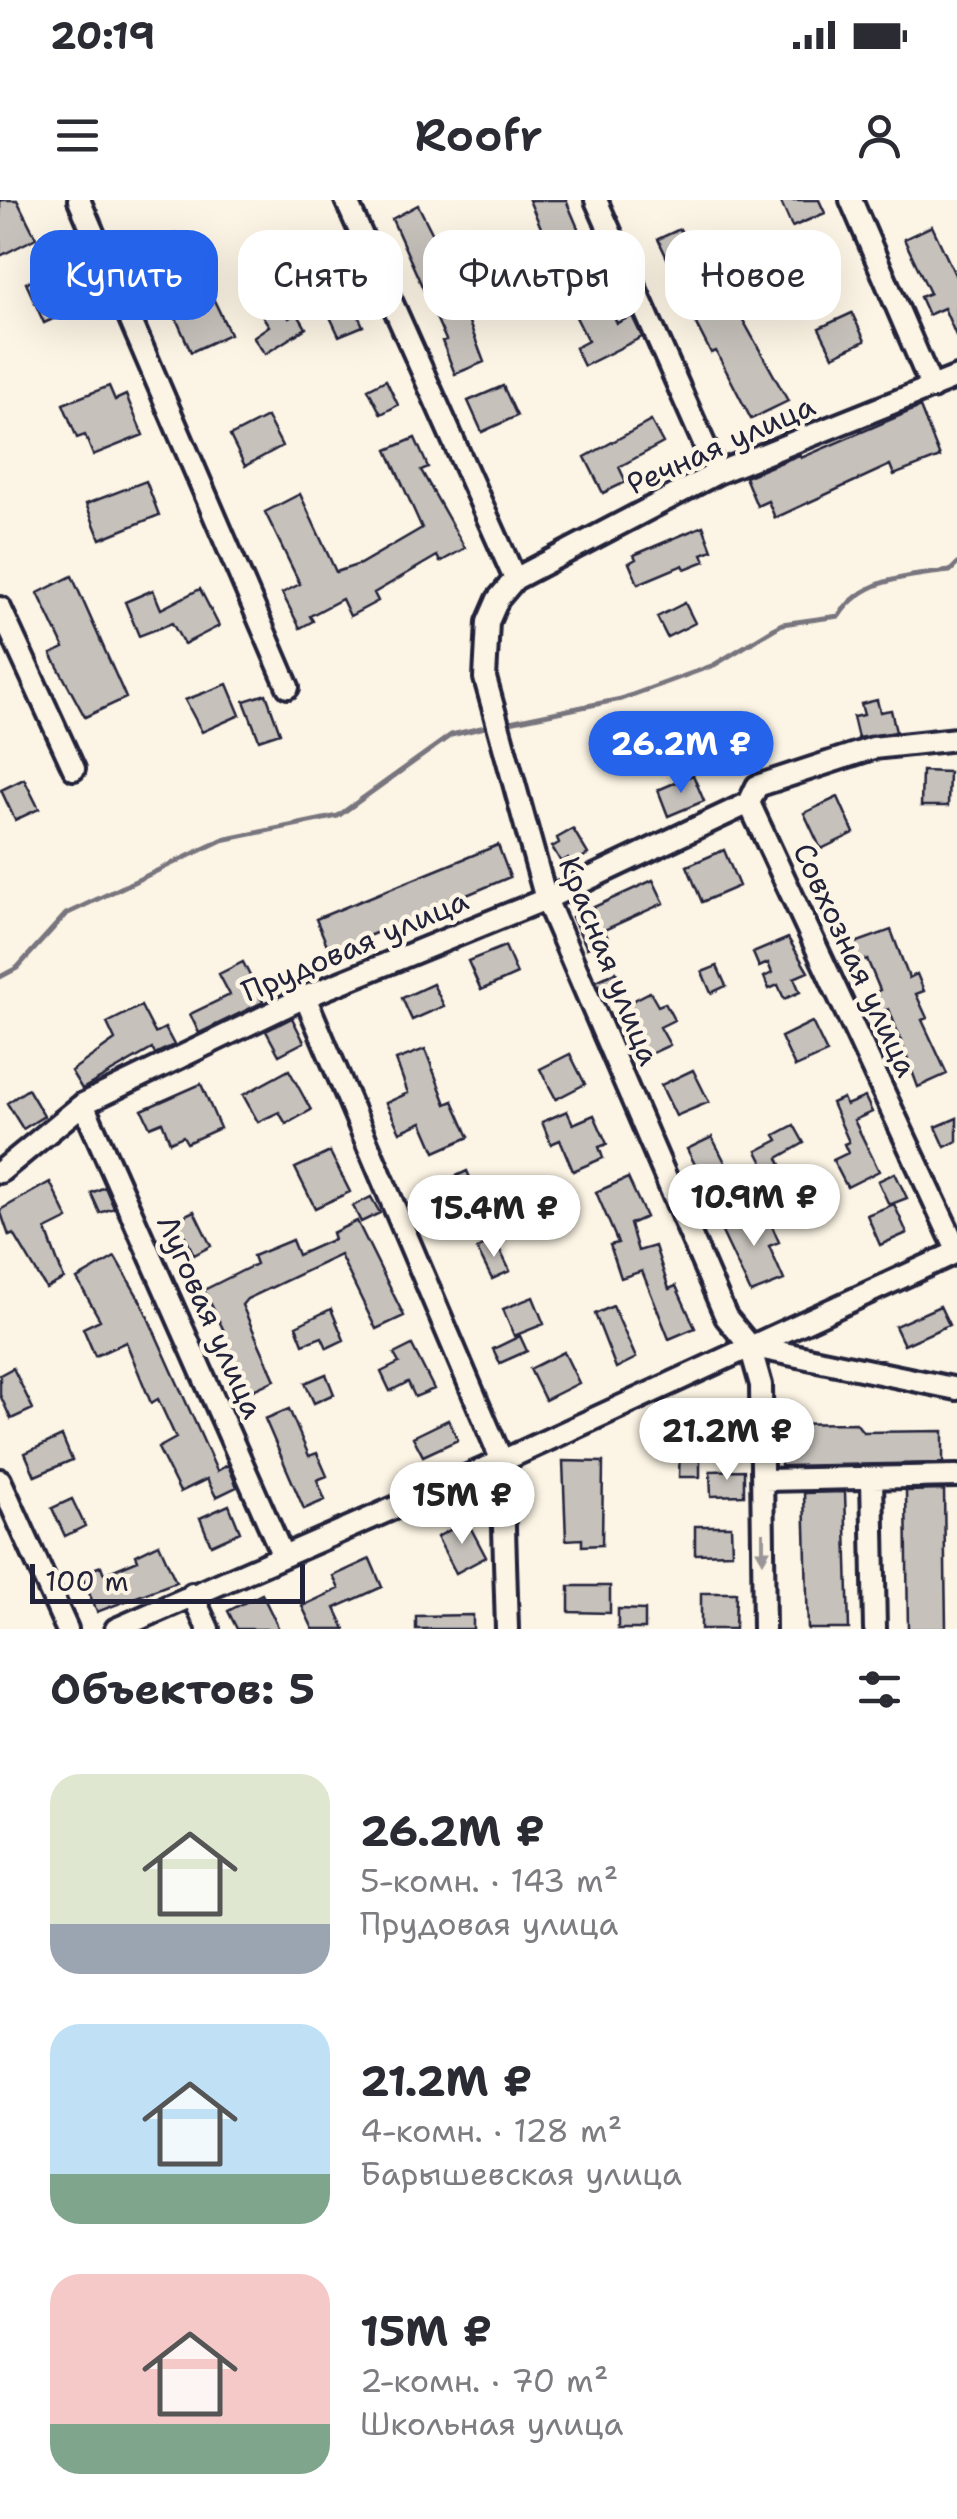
<!DOCTYPE html>
<html lang="ru">
<head>
<meta charset="utf-8">
<style>
  body { margin:0; font-family:"Shantell Sans",sans-serif; background:#f7f7f7; color:#2b2b33; height:100vh; display:flex; flex-direction:column; font-size:38px; white-space:nowrap }
  * { box-sizing:border-box; margin:0 }
  p { font-size:32px; color:#7c7c81 }
  .icon { flex:none; width:55px; height:55px; fill:none; stroke:currentColor; stroke-width:2; stroke-linecap:round; stroke-linejoin:round }
  .map { position:relative; height:1429px; overflow:hidden }
  .side { display:flex; flex-direction:column; background:#fff; flex:1 }
  .side>* { flex:none }
  .top-card { position:absolute; left:30px; top:30px; width:898px; height:90px; display:flex; gap:20px }
  .scale { position:absolute; left:30px; bottom:25px; width:275px; box-sizing:border-box; padding-left:10px; border:5px solid #22223b; border-top:0; font-size:28px; line-height:35px; white-space:nowrap; color:#22223b; -webkit-text-stroke:8px #fcf5e5; paint-order:stroke }
  .price { position:absolute; translate:-50% -85px; padding:0 22px; border-radius:35px; background:#fff; color:#222; font-size:32px; line-height:65px; filter:drop-shadow(0 2px 5px #0008) }
  .price::after { content:''; position:absolute; left:50%; top:60px; width:30px; height:22px; margin-left:-15px; background:inherit; clip-path:polygon(0 0,100% 0,50% 100%) }
  .price.current { background:#2563eb; color:#fff }
  ul { padding:0; list-style:none }
  li { display:flex; align-items:center; gap:30px; height:250px; padding:0 50px }
  li span { display:grid; place-items:center; flex:none; width:280px; height:200px; border-radius:30px; color:#555 }
  li>.icon { margin-inline-start:auto }
  span .icon { width:120px; height:120px; fill:#fffc; stroke-width:1 }
  li b { font-size:42px }
  h2 { display:flex; justify-content:space-between; align-items:center; height:120px; padding:0 50px; font-size:42px }
  .tag { padding:0 35px; border-radius:30px; background:#fff; box-shadow:0 10px 40px #0002; font-size:35px; line-height:90px }
  .tag.current { background:#2563eb; color:#fff }
  .status { display:flex; justify-content:space-between; align-items:center; height:70px; padding:0 50px; background:#fff; direction:ltr }
  .status svg { height:28px; fill:currentColor }
  header { display:flex; justify-content:space-between; align-items:center; height:130px; padding:0 50px; background:#fff; font-size:45px; font-weight:600 }
  .map>svg:first-child { display:block }
  .lines { fill:none; stroke-linecap:round; stroke-linejoin:round }
  .stream { stroke:#78757e; stroke-width:5 }
  .building { fill:#c6c1bb; stroke:#22223b; stroke-width:2.5 }
  .minor-casing { stroke:#22223b; stroke-width:28 }
  .minor { stroke:#fcf5e5; stroke-width:20 }
  .oneway { fill:#9a9698 }
  .labels { text-anchor:middle; stroke-width:9; stroke-linejoin:round; paint-order:stroke }
  .street-label { font-size:30px; fill:#22223b; stroke:#fcf5e5 }
</style>
</head>
<body>
<div class="status"><b>20:19</b><svg viewBox="0 0 49 12"><path d="M0 12V9h3v3zM5 12V6h3v6zM10 12V3h3v9zM15 12V0h3v12zM26 1h20v11H26zM47 4h2v5h-2z"/></svg></div>
<header><svg class="icon" aria-label="menu" viewBox="0 0 24 24"><path d="M4 6h16M4 12h16M4 18h16"/></svg>Roofr<svg class="icon" aria-label="person" viewBox="0 0 24 24"><circle cx="12" cy="8" r="4"/><path d="M4 21q1-7 8-7t8 7"/></svg></header>
<div class="map">
<svg width="957" height="1429" viewBox="0 0 957 1429">
  <rect width="100%" height="100%" fill="#fcf5e5"/>
  <filter id="ink" filterUnits="userSpaceOnUse"><feTurbulence type="fractalNoise" baseFrequency=".01" numOctaves="2"/><feDisplacementMap in="SourceGraphic" scale="20" xChannelSelector="R" yChannelSelector="G"/><feConvolveMatrix kernelMatrix="1 2 1 2 8 2 1 2 1" color-interpolation-filters="sRGB"/></filter>
  <g filter="url(#ink)">
    <g class="lines">
      <path class="stream" d="M 505,523 L 621,499 L 714,465 L 782,424 L 839,416 C 863,378 909,376 950,371 L 957,364
        M 0,777 L 17,768 L 66,714 L 222,640 L 338,616 L 451,535 L 494,525"/>
    </g>
    <path class="building" d="M 0,0 L 17,0 L 36,38 L 0,56 Z
      M 529,0 L 566,0 L 586,47 L 555,60 Z
      M 780,0 L 819,0 L 825,13 L 792,27 Z
      M 418,5 L 455,78 L 460,76 L 474,104 L 464,109 L 484,162 L 455,174 L 442,141 L 446,140 L 392,19 Z
      M 932,26 L 957,79 L 957,138 L 944,108 L 928,115 L 920,97 L 930,93 L 904,39 Z
      M 680,29 L 700,71 L 678,81 L 658,39 Z
      M 175,34 L 194,73 L 163,88 L 144,49 Z
      M 815,58 L 825,83 L 806,90 L 797,65 Z
      M 335,65 L 363,126 L 339,136 L 311,76 Z
      M 55,70 L 73,110 L 44,123 L 26,83 Z
      M 728,93 L 788,201 L 751,219 L 716,151 L 711,153 L 690,112 Z
      M 212,96 L 230,134 L 191,152 L 174,114 Z
      M 276,98 L 289,118 L 297,113 L 306,128 L 265,154 L 253,137 L 269,126 L 258,109 Z
      M 606,101 L 617,123 L 632,116 L 642,137 L 584,166 L 575,148 L 588,141 L 576,117 Z
      M 852,113 L 865,141 L 833,156 L 819,128 Z
      M 386,180 L 398,205 L 381,214 L 368,189 Z
      M 109,186 L 115,200 L 126,195 L 143,235 L 93,255 L 85,235 L 77,238 L 63,204 Z
      M 503,186 L 517,216 L 482,232 L 468,201 Z
      M 920,207 L 940,257 L 894,275 L 890,265 L 775,318 L 768,301 L 757,306 L 745,277 L 799,255 L 801,258 Z
      M 267,217 L 282,246 L 245,266 L 230,236 Z
      M 651,221 L 663,243 L 619,267 L 626,282 L 603,293 L 585,257 Z
      M 415,238 L 428,267 L 421,270 L 465,348 L 440,362 L 437,356 L 374,393 L 378,401 L 350,416 L 342,399 L 310,416 L 313,421 L 300,428 L 282,393 L 300,384 L 265,312 L 300,294 L 336,372 L 360,364 L 422,328 L 387,250 Z
      M 146,281 L 159,315 L 100,339 L 86,304 Z
      M 703,326 L 712,350 L 702,354 L 705,361 L 685,369 L 683,365 L 638,384 L 629,363 L 636,359 L 634,355 Z
      M 72,376 L 126,498 L 85,517 L 51,454 L 64,448 L 38,393 Z
      M 200,389 L 219,426 L 184,444 L 172,423 L 139,436 L 125,402 L 153,390 L 161,409 Z
      M 685,403 L 695,423 L 667,437 L 657,417 Z
      M 227,484 L 240,515 L 202,532 L 185,500 Z
      M 266,494 L 280,533 L 259,540 L 244,501 Z
      M 877,500 L 880,512 L 891,510 L 896,532 L 858,538 L 853,517 L 864,515 L 861,504 Z
      M 922,571 L 949,572 L 948,606 L 921,606 Z
      M 693,575 L 704,601 L 668,616 L 658,590 Z
      M 24,579 L 39,609 L 15,620 L 1,590 Z
      M 838,597 L 854,633 L 821,649 L 804,613 Z
      M 573,629 L 588,654 L 571,664 L 568,658 L 561,662 L 552,647 L 559,643 L 557,638 Z
      M 498,645 L 510,677 L 330,752 L 316,719 Z
      M 724,650 L 739,686 L 702,702 L 687,666 Z
      M 653,680 L 664,703 L 604,730 L 608,738 L 587,748 L 572,717 Z
      M 891,730 L 909,778 L 917,774 L 924,791 L 916,794 L 927,818 L 922,820 L 947,874 L 918,887 L 889,809 L 882,812 L 874,793 L 880,790 L 867,759 L 849,766 L 841,748 Z
      M 788,738 L 808,772 L 794,778 L 800,792 L 784,799 L 778,785 L 769,789 L 764,777 L 772,773 L 768,763 L 759,767 L 753,753 Z
      M 505,746 L 517,774 L 481,790 L 468,761 Z
      M 243,762 L 263,802 L 199,833 L 190,814 L 230,795 L 219,774 Z
      M 717,766 L 726,786 L 711,793 L 702,772 Z
      M 616,772 L 622,788 L 603,796 L 596,781 Z
      M 433,784 L 444,806 L 412,820 L 402,798 Z
      M 650,792 L 658,806 L 665,803 L 674,820 L 660,827 L 670,845 L 646,856 L 621,807 Z
      M 141,806 L 155,833 L 165,828 L 174,845 L 155,854 L 152,849 L 82,889 L 71,871 L 115,840 L 107,823 Z
      M 292,818 L 304,842 L 279,855 L 266,831 Z
      M 812,822 L 827,853 L 795,867 L 781,837 Z
      M 425,849 L 446,904 L 453,901 L 469,937 L 435,952 L 422,922 L 400,932 L 386,903 L 408,893 L 396,860 Z
      M 570,854 L 585,884 L 556,899 L 540,869 Z
      M 289,870 L 311,910 L 286,924 L 279,912 L 258,922 L 243,895 Z
      M 693,870 L 709,902 L 676,916 L 661,885 Z
      M 201,884 L 220,928 L 187,943 L 183,936 L 170,942 L 162,922 L 150,927 L 142,910 Z
      M 28,889 L 44,916 L 23,929 L 7,903 Z
      M 865,897 L 872,912 L 854,920 L 879,971 L 847,987 L 833,960 L 848,953 L 844,944 L 849,942 L 832,903 L 843,898 L 846,905 Z
      M 567,911 L 573,924 L 594,915 L 607,944 L 599,947 L 603,958 L 573,971 L 560,940 L 551,944 L 542,922 Z
      M 957,918 L 957,941 L 945,947 L 936,927 Z
      M 794,925 L 804,943 L 778,958 L 793,992 L 781,998 L 757,951 L 778,940 L 775,935 Z
      M 712,937 L 729,970 L 704,982 L 687,949 Z
      M 330,952 L 350,992 L 315,1008 L 295,968 Z
      M 467,971 L 474,987 L 491,979 L 503,1005 L 459,1026 L 439,984 Z
      M 895,973 L 907,998 L 889,1005 L 878,981 Z
      M 628,978 L 646,1017 L 630,1024 L 638,1051 L 655,1046 L 669,1089 L 676,1086 L 695,1128 L 669,1139 L 642,1071 L 621,1078 L 610,1045 L 618,1043 L 596,992 Z
      M 50,982 L 68,1019 L 46,1030 L 64,1079 L 46,1088 L 14,1034 L 9,1036 L 0,1010 Z
      M 105,987 L 114,1008 L 100,1013 L 91,993 Z
      M 371,997 L 380,1013 L 361,1022 L 353,1006 Z
      M 894,1004 L 907,1033 L 880,1045 L 867,1015 Z
      M 764,1008 L 779,1042 L 769,1046 L 784,1080 L 751,1093 L 719,1026 Z
      M 194,1011 L 211,1046 L 194,1055 L 177,1019 Z
      M 357,1021 L 404,1116 L 376,1129 L 340,1055 L 247,1099 L 242,1105 L 275,1180 L 240,1196 L 215,1139 L 226,1135 L 204,1090 L 256,1064 L 253,1056 L 292,1040 L 298,1055 L 334,1039 L 332,1033 Z
      M 495,1040 L 510,1071 L 492,1079 L 477,1049 Z
      M 115,1057 L 141,1102 L 217,1271 L 228,1265 L 237,1287 L 216,1297 L 207,1279 L 180,1292 L 158,1248 L 176,1238 L 158,1199 L 151,1203 L 126,1142 L 95,1156 L 83,1128 L 100,1120 L 77,1079 Z
      M 533,1097 L 544,1124 L 514,1136 L 503,1109 Z
      M 613,1106 L 636,1158 L 616,1168 L 595,1114 Z
      M 940,1106 L 949,1125 L 904,1145 L 895,1126 Z
      M 331,1109 L 344,1140 L 327,1148 L 322,1137 L 303,1144 L 296,1126 Z
      M 520,1136 L 527,1151 L 500,1163 L 493,1149 Z
      M 412,1145 L 434,1189 L 415,1197 L 408,1182 L 390,1191 L 381,1172 L 399,1163 L 394,1154 Z
      M 564,1152 L 579,1183 L 545,1200 L 530,1169 Z
      M 13,1168 L 33,1209 L 11,1219 L 0,1195 L 0,1175 Z
      M 326,1174 L 334,1194 L 314,1203 L 305,1183 Z
      M 289,1209 L 309,1256 L 317,1253 L 327,1276 L 317,1280 L 325,1300 L 304,1309 L 265,1219 Z
      M 448,1220 L 458,1240 L 423,1256 L 413,1237 Z
      M 856,1223 L 863,1232 L 943,1231 L 943,1263 L 781,1266 L 782,1224 Z
      M 62,1236 L 72,1260 L 35,1276 L 25,1253 Z
      M 680,1243 L 700,1243 L 700,1277 L 679,1277 Z
      M 563,1261 L 603,1262 L 602,1345 L 582,1346 L 582,1339 L 566,1340 Z
      M 744,1270 L 744,1295 L 711,1296 L 710,1271 Z
      M 944,1290 L 946,1429 L 908,1429 L 906,1291 Z
      M 845,1292 L 849,1429 L 808,1429 L 804,1293 Z
      M 72,1299 L 85,1326 L 65,1336 L 52,1308 Z
      M 229,1305 L 240,1332 L 211,1345 L 200,1318 Z
      M 467,1321 L 486,1357 L 456,1373 L 437,1337 Z
      M 695,1326 L 731,1326 L 732,1353 L 695,1354 Z
      M 159,1344 L 176,1382 L 97,1412 L 81,1374 L 101,1366 L 104,1374 L 138,1360 L 136,1355 Z
      M 370,1359 L 382,1387 L 335,1408 L 345,1429 L 313,1429 L 302,1406 L 339,1389 L 333,1376 Z
      M 569,1386 L 610,1386 L 610,1413 L 569,1412 Z
      M 701,1393 L 736,1393 L 735,1429 L 701,1429 Z
      M 262,1394 L 279,1429 L 237,1429 L 228,1411 Z
      M 618,1409 L 645,1410 L 645,1429 L 618,1429 Z
      M 473,1415 L 473,1429 L 416,1429 L 416,1416 Z"/>
    <g class="lines">
      <defs>
        <path id="minor" d="M 79,0 L 288,487
          M 346,0 L 515,379
          M 596,0 L 717,273
          M 851,0 L 932,188
          M 957,177 L 717,273 L 515,379 L 498,399 L 488,422 L 485,478 L 546,699 L 726,1117 L 750,1146 L 957,1189
          M 0,408 L 74,569
          M 749,603 L 957,1050
          M 749,603 L 757,586 L 873,548 L 957,539
          M 305,797 L 502,1261 L 507,1429
          M 83,904 L 282,1354
          M 0,972 L 83,904 L 305,797 L 546,699 L 749,603
          M 750,1146 L 761,1185 L 764,1429
          M 872,1279 L 875,1429
          M 0,1280 L 67,1429
          M 763,1280 L 957,1276
          M 192,1394 L 208,1429
          M 116,1429 L 502,1261 L 957,1052"/>
      </defs>
      <use href="#minor" class="minor-casing"/>
      <use href="#minor" class="minor"/>
    </g>
    <defs><path id="oneway-solid" d="M-6-.8H1V-3.2L6.5 0L1 3.2V.8H-6Z" transform="scale(2.5)"/></defs>
    <use class="oneway" href="#oneway-solid" transform="translate(763 1347) rotate(90)"/>
  </g>
  <g class="labels">
    <g class="street-label">
      <text transform="translate(721 245) rotate(-24)" y="10">Речная улица</text>
      <text transform="translate(355 746) rotate(-23)" y="10">Прудовая улица</text>
      <text transform="translate(855 760) rotate(65)" y="10">Совхозная улица</text>
      <text transform="translate(609 761) rotate(68)" y="10">Красная улица</text>
      <text transform="translate(210 1117) rotate(66)" y="10">Луговая улица</text>
    </g>
  </g>
</svg>
<div class="scale">100 m</div>
<b class="price current" style="left:681px;top:596px">26.2M ₽</b>
<b class="price" style="left:754px;top:1049px">10.9M ₽</b>
<b class="price" style="left:494px;top:1060px">15.4M ₽</b>
<b class="price" style="left:727px;top:1283px">21.2M ₽</b>
<b class="price" style="left:462px;top:1347px">15M ₽</b>
<div class="top-card">
<a class="tag current">Купить</a>
<a class="tag">Снять</a>
<a class="tag">Фильтры</a>
<a class="tag">Новое</a>
</div>
</div>
<section class="side">
<h2>Объектов: 5<svg class="icon" aria-label="filters" viewBox="0 0 24 24"><path d="M4 7h16M4 17h16"/><circle cx="9" cy="7" r="2"/><circle cx="15" cy="17" r="2"/></svg></h2>
<ul>
<li><span style="background:linear-gradient(#dfe7d0 75%,#9aa5b1 0)"><svg class="icon" aria-label="home" viewBox="0 0 24 24"><path d="M3 11l9-7 9 7M6 9v11h12V9"/></svg></span><div><b>26.2M ₽</b><p>5-комн. · 143 m²</p><p>Прудовая улица</p></div></li>
<li><span style="background:linear-gradient(#bfe0f5 75%,#7fa58c 0)"><svg class="icon" aria-label="home" viewBox="0 0 24 24"><path d="M3 11l9-7 9 7M6 9v11h12V9"/></svg></span><div><b>21.2M ₽</b><p>4-комн. · 128 m²</p><p>Барышевская улица</p></div></li>
<li><span style="background:linear-gradient(#f6c9c9 75%,#7fa58c 0)"><svg class="icon" aria-label="home" viewBox="0 0 24 24"><path d="M3 11l9-7 9 7M6 9v11h12V9"/></svg></span><div><b>15M ₽</b><p>2-комн. · 70 m²</p><p>Школьная улица</p></div></li>
</ul>
</section>
</body>
</html>
